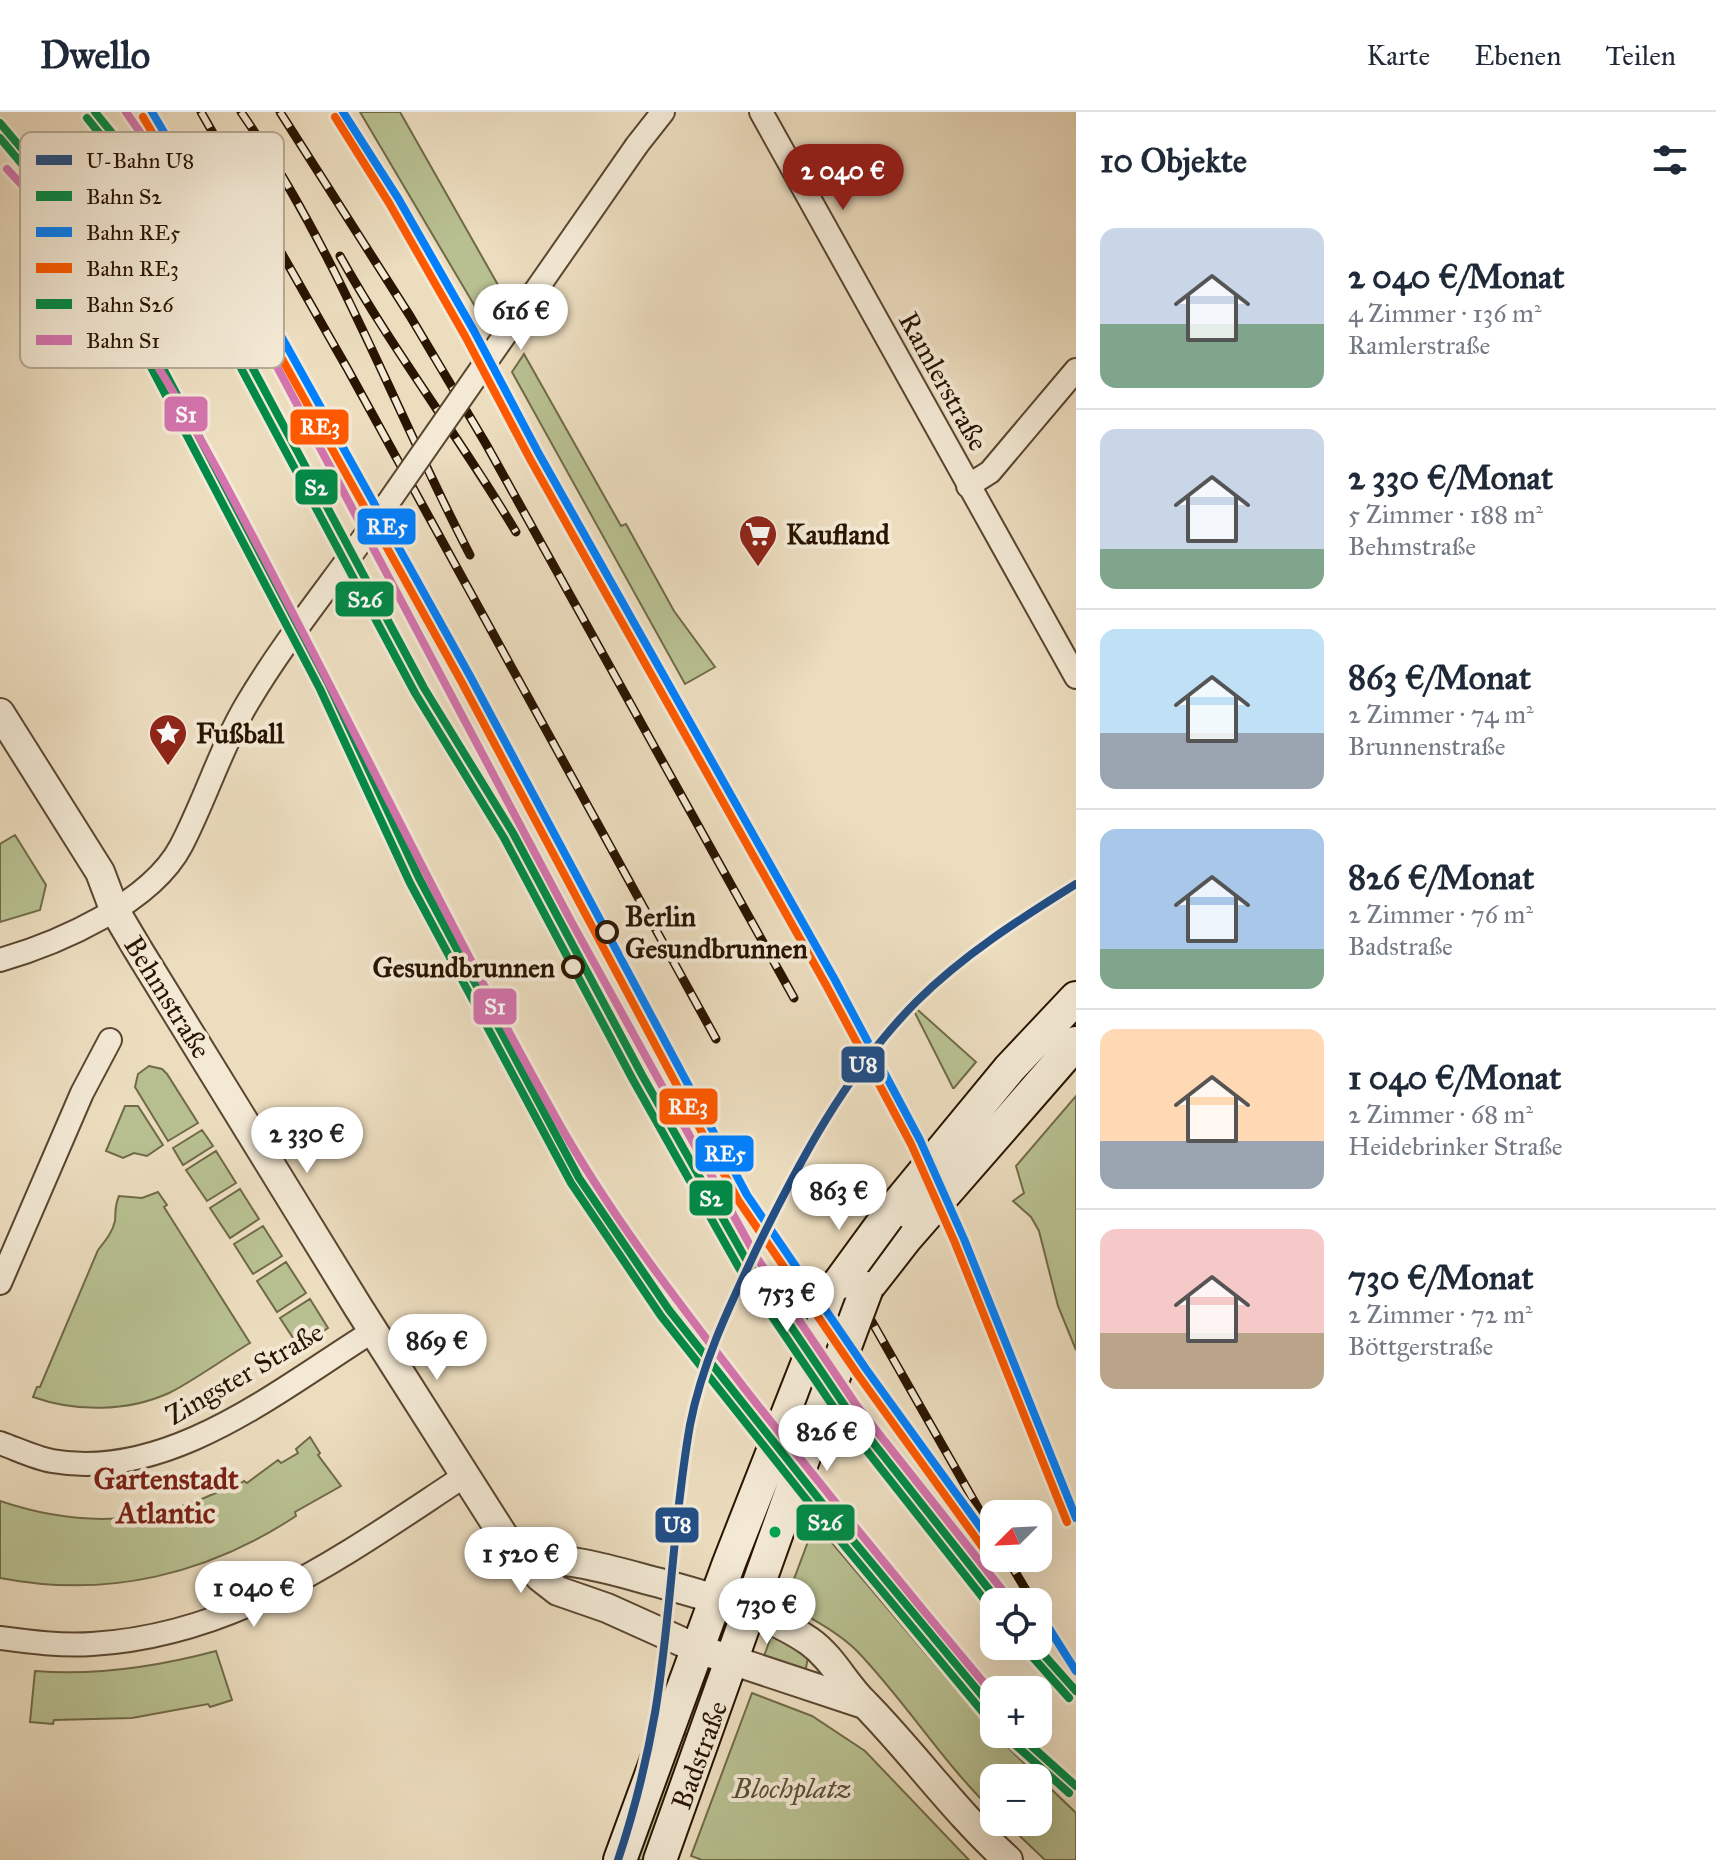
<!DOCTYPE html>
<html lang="de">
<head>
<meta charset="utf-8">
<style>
  body { margin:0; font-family:"IM FELL Great Primer",serif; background:#f2f2f3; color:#1f2937; height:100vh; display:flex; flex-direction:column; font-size:30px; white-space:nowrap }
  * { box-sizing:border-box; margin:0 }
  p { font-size:26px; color:#747a83 }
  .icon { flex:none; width:44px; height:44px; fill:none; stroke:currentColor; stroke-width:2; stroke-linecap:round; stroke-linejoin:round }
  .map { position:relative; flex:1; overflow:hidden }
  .side { display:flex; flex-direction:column; background:#fff; width:640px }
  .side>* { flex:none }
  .needle { width:52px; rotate:246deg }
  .tools { position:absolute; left:980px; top:1388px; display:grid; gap:16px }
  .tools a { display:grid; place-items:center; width:72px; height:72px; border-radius:16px; background:#fff; box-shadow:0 8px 32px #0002; font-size:40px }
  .price { position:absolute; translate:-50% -68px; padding:0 18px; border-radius:28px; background:#fff; color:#222; font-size:26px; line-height:52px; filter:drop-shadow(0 2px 4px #0008) }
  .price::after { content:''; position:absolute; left:50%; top:48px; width:24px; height:18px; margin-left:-12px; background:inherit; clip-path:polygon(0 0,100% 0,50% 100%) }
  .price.selected { background:#8f2418; color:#fff }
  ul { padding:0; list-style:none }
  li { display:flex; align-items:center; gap:24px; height:200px; padding:0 24px }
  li+li { border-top:2px solid #e0e1e3 }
  li span { display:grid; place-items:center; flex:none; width:224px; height:160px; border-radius:16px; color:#555 }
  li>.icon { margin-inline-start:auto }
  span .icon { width:96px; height:96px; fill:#fffc; stroke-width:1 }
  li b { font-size:34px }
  h2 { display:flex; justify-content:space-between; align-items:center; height:96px; padding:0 24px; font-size:34px }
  header { display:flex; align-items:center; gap:48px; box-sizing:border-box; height:112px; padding:0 40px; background:#fff; border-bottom:2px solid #e0e1e3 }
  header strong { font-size:38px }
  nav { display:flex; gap:44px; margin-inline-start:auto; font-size:28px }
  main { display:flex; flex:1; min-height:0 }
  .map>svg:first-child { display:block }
  .green { fill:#b8c091; stroke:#706a48; stroke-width:2 }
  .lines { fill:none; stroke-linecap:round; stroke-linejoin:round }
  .minor-casing { stroke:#5a4630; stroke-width:26 }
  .tertiary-casing { stroke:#5a4630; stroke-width:32 }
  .secondary-casing { stroke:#291400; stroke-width:36 }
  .minor { stroke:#f3e9d5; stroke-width:22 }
  .tertiary { stroke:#f3e9d5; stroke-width:28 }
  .secondary { stroke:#f3e9d5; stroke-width:32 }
  .rail-casing { stroke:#291400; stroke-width:9 }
  .rail { stroke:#f3e9d5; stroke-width:6; stroke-dasharray:18; stroke-linecap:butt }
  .minor-bridge-casing { stroke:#5a4630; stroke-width:26; stroke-linecap:butt }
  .secondary-bridge-casing { stroke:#291400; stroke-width:36; stroke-linecap:butt }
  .minor-bridge { stroke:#f3e9d5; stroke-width:22 }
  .secondary-bridge { stroke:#f3e9d5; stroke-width:32 }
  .rail-1-casing { stroke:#f3e9d5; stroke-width:14 }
  .rail-2-casing { stroke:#f3e9d5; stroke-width:14 }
  .rail-3-casing { stroke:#f3e9d5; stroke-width:14 }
  .rail-4-casing { stroke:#f3e9d5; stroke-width:14 }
  .rail-5-casing { stroke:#f3e9d5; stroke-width:14 }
  .rail-1 { stroke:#018a47; stroke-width:8 }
  .rail-2 { stroke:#0080ff; stroke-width:8 }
  .rail-3 { stroke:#ff5900; stroke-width:8 }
  .rail-4 { stroke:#018a47; stroke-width:8 }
  .rail-5 { stroke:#d474ae; stroke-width:8 }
  .metro-1-casing { stroke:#f3e9d5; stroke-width:14 }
  .metro-1 { stroke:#224f86; stroke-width:8 }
  .stop-dot { fill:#f3e9d5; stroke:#291400; stroke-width:4 }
  .bus-dot { fill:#00a651; stroke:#f3e9d5; stroke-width:3 }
  .labels { text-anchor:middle; stroke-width:8; stroke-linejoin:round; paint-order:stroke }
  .street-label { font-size:28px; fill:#291400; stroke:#f3e9d5 }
  .poi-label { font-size:28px; font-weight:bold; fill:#291400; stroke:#f3e9d5; text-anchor:start }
  .stop-label { font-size:28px; font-weight:bold; fill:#291400; stroke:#f3e9d5; text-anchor:start }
  .park-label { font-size:28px; font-style:italic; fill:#5b5033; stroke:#f3e9d5 }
  .neighbourhood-label { font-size:30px; font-weight:bold; fill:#7a1f14; stroke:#f3e9d5 }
  .key { fill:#f3e9d5; stroke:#b6a995; stroke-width:2 }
  .key-label { font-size:22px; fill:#291400 }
  .line-badge { stroke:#f3e9d5; stroke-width:3 }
  .badge-label { font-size:22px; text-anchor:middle; font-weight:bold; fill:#fff }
</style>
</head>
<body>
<header>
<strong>Dwello</strong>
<nav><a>Karte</a><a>Ebenen</a><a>Teilen</a></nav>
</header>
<main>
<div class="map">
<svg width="1076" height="1748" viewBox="0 0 1076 1748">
  <rect width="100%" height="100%" fill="#ecddbf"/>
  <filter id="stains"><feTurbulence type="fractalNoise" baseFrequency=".0025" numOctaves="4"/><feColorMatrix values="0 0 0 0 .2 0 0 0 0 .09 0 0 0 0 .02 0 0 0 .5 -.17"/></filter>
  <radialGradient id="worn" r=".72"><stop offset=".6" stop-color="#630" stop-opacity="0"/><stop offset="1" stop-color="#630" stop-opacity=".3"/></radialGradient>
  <path class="green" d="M 360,0 L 400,0 L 502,180 L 483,208 Z
    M 524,242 L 621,414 L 626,412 L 674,499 L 715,555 L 685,572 L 512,260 Z
    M 15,723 L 46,773 L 40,798 L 0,810 L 0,732 Z
    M 910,891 L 976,950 L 954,976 L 953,976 Z
    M 149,954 L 162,957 L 167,962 L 198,1011 L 168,1029 L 135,975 L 138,962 Z
    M 1076,984 L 1076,1238 L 1058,1194 L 1039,1119 L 1031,1105 L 1013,1089 L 1024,1081 L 1016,1054 Z
    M 125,994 L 138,994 L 163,1033 L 147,1044 L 134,1041 L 123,1046 L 106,1039 Z
    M 202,1018 L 213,1034 L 183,1053 L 173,1036 Z
    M 216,1039 L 236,1071 L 207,1089 L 186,1058 Z
    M 240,1077 L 259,1107 L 230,1126 L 210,1096 Z
    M 158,1080 L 167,1093 L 164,1095 L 250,1231 C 228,1244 190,1271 169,1281 C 127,1300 75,1300 33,1285 L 37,1275 L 40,1275 L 98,1138 C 104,1130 112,1122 115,1109 C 116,1100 114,1096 119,1084 L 142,1086 Z
    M 263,1114 L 282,1144 L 253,1162 L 234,1132 Z
    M 286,1150 L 306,1181 L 277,1200 L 257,1169 Z
    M 310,1187 L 328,1216 L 299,1235 L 280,1206 Z
    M 310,1325 L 320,1341 L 318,1343 L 341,1374 L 295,1400 L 296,1404 C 208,1462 108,1487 0,1466 L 0,1389 C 80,1416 154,1414 232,1373 L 234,1376 L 244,1369 L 247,1371 L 278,1348 L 281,1351 L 298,1341 L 296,1337 Z
    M 815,1411 L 994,1622 L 1076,1701 L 1076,1748 L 1045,1748 L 1005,1710 L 1038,1710 L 1038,1666 L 994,1666 L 994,1700 C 943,1651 906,1590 857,1539 C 837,1519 810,1506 785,1491 Z
    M 772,1522 L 808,1545 L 806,1556 L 801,1559 L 763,1547 Z
    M 216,1539 L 232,1588 L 210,1595 L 208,1592 L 132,1606 L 54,1608 L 53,1612 L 30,1610 L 35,1559 C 97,1564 156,1555 216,1539 Z
    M 752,1581 L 812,1604 L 865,1639 L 969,1748 L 702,1748 L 691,1744 Z
    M 680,1620 L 692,1625 L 644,1748 L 632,1748 Z"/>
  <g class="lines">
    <defs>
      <path id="minor" d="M 761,0 L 1076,565
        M 637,33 L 663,0
        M 968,374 L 990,360 L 1076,258
        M 0,848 C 59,831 151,791 181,734 C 205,688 222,633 248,590 C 283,531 327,477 367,421
        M 0,1171 L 82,981 L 110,928
        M 0,1331 C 17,1337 35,1346 52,1349 C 168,1370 280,1277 373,1219
        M 0,1526 C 30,1530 61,1534 92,1532 C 239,1523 347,1441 466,1363"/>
      <path id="tertiary" d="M 0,601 L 100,760 L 114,797 L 137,836 L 358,1195 L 503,1423 L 540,1465 L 558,1479 L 607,1496 L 698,1537 L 864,1592
        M 526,1447 C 570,1445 614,1459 656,1470 C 707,1484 765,1499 809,1529 C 833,1546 844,1572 865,1592 C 914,1642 955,1700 1008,1748"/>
      <path id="secondary" d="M 888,1104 L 1010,956 L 1076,886
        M 867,1176 L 906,1126 L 1076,931
        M 620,1748 L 729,1451 L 839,1171
        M 660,1748 L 810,1328"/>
    </defs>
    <use href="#minor" class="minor-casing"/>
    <use href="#tertiary" class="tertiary-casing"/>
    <use href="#secondary" class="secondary-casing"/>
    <use href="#minor" class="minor"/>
    <use href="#tertiary" class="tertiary"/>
    <use href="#secondary" class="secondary"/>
    <defs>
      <path id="rail" d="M 201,0 L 347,256 L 716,927
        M 241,0 C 337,138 393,295 470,443
        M 280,0 L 410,204 L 486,332 L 794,886
        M 344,0 L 355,18
        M 340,144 C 393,239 460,326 516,420
        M 839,1152 L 994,1424
        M 1007,1446 L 1033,1490
        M 1038,1498 L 1048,1513"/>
    </defs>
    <use href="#rail" class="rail-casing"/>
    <use href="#rail" class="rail"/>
    <defs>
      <path id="minor-bridge" d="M 367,421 L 637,33"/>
      <path id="secondary-bridge" d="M 839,1171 L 888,1104
        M 810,1328 L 867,1176"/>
    </defs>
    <use href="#minor-bridge" class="minor-bridge-casing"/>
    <use href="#secondary-bridge" class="secondary-bridge-casing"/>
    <use href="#minor-bridge" class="minor-bridge"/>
    <use href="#secondary-bridge" class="secondary-bridge"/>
    <defs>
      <path id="rail-1" d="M 95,0 L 137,52 L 183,126 L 424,576 L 513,721 L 642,963 L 748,1151 L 849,1300 L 999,1490
        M 0,11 L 61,83 L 131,195 L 329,573 L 419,766 L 579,1066 L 669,1198 L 826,1396 L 994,1598
        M 1036,1534 L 1076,1579
        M 1018,1622 L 1076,1674"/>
      <path id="rail-2" d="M 152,0 L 235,141 L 470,564 L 747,1083 L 866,1257 L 994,1434
        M 343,0 L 398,86 L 474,219 L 539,342 L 835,868 L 920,1028 L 964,1127 L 1076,1406
        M 1038,1499 L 1076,1559"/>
      <path id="rail-3" d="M 143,5 L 226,146 L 461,569 L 738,1088 L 858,1263 L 986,1440
        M 335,5 L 389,91 L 465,224 L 530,347 L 826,873 L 911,1032 L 955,1131 L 1067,1410"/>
      <path id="rail-4" d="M 87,6 L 129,58 L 174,131 L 415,581 L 504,726 L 633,968 L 739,1156 L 841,1306 L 991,1496
        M 0,26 L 53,89 L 122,200 L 320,577 L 410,771 L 571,1071 L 661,1204 L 818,1402 L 986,1604
        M 1029,1541 L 1069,1586
        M 1011,1629 L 1069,1681"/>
      <path id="rail-5" d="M 126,0 L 174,69 L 213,134 L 571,809 L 757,1146 L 857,1294 L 1007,1484
        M 7,57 C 132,187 207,336 289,494 C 378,665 462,838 556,1006 C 610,1103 678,1190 745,1277 C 826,1380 909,1482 994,1583"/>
    </defs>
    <use href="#rail-1" class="rail-1-casing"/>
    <use href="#rail-2" class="rail-2-casing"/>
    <use href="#rail-3" class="rail-3-casing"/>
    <use href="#rail-4" class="rail-4-casing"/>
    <use href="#rail-5" class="rail-5-casing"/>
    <use href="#rail-1" class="rail-1"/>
    <use href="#rail-2" class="rail-2"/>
    <use href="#rail-3" class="rail-3"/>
    <use href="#rail-4" class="rail-4"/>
    <use href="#rail-5" class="rail-5"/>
    <defs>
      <path id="metro-1" d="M 618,1748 C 634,1700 646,1652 655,1601 C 671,1506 673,1409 690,1313 C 702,1251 729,1195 756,1138 C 799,1050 846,961 916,890 C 963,843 1020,807 1076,772"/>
    </defs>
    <use href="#metro-1" class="metro-1-casing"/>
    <use href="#metro-1" class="metro-1"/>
  </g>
  <defs>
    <symbol id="supermarket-pin" viewBox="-11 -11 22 30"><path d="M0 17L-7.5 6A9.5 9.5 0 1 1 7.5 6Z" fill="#8f2418" stroke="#f3e9d5"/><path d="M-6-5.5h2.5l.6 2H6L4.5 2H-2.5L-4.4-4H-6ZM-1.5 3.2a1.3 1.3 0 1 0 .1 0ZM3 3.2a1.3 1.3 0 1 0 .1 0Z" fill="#fff"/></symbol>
    <symbol id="sight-pin" viewBox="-11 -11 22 30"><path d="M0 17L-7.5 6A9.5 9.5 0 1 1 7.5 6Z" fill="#8f2418" stroke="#f3e9d5"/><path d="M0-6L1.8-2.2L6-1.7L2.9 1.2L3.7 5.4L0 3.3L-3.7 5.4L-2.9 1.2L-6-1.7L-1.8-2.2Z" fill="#fff"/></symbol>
  </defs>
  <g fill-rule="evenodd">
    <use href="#supermarket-pin" x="736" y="400" width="44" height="60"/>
    <use href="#sight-pin" x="146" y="599" width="44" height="60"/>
  </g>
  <g class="stop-dot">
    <circle cx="607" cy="820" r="10"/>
    <circle cx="573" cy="855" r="10"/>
  </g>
  <circle class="bus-dot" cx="775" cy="1420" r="7"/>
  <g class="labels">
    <g class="street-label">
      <text transform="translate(944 269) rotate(61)" y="10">Ramlerstraße</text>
      <text transform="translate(168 885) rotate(58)" y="10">Behmstraße</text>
      <text transform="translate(244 1261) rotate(-30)" y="10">Zingster Straße</text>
      <text transform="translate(699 1643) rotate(-70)" y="10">Badstraße</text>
    </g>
    <g class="poi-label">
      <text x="786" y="432">Kaufland</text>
      <text x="196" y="631">Fußball</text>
    </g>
    <g class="stop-label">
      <text x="625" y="814">Berlin<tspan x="625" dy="32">Gesundbrunnen</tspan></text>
      <text x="555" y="865" text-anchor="end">Gesundbrunnen</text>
    </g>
    <g class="park-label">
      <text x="792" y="1686">Blochplatz</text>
    </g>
    <g class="neighbourhood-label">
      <text x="166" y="1377">Gartenstadt<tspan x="166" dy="34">Atlantic</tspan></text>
    </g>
  </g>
  <rect x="20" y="20" width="264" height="236" rx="12" class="key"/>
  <rect x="36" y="43" width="36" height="10" fill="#224f86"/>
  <rect x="36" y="79" width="36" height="10" fill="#018a47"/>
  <rect x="36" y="115" width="36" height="10" fill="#0080ff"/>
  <rect x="36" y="151" width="36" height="10" fill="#ff5900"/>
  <rect x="36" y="187" width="36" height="10" fill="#018a47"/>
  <rect x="36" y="223" width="36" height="10" fill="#d474ae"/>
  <g class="key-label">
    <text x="86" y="56">U-Bahn U8</text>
    <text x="86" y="92">Bahn S2</text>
    <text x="86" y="128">Bahn RE5</text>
    <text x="86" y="164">Bahn RE3</text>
    <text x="86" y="200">Bahn S26</text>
    <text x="86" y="236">Bahn S1</text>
  </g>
  <g class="line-badge">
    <rect x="163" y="283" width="46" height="38" rx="8" fill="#d474ae"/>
    <rect x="289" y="296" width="61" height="38" rx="8" fill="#ff5900"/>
    <rect x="294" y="356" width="45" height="38" rx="8" fill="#018a47"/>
    <rect x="356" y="395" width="61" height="39" rx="8" fill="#0080ff"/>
    <rect x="334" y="468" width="61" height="38" rx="8" fill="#018a47"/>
    <rect x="472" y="875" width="46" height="39" rx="8" fill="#d474ae"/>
    <rect x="840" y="933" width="46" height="39" rx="8" fill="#224f86"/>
    <rect x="658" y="975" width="61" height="39" rx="8" fill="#ff5900"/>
    <rect x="694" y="1022" width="61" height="39" rx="8" fill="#0080ff"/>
    <rect x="688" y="1067" width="46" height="38" rx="8" fill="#018a47"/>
    <rect x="795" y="1391" width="61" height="39" rx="8" fill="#018a47"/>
    <rect x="654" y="1394" width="46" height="38" rx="8" fill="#224f86"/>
  </g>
  <g class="badge-label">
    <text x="186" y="310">S1</text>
    <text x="320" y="322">RE3</text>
    <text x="316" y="383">S2</text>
    <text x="387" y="422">RE5</text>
    <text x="365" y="495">S26</text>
    <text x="495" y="902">S1</text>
    <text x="863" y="960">U8</text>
    <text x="688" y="1002">RE3</text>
    <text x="725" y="1049">RE5</text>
    <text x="711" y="1094">S2</text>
    <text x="825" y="1418">S26</text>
    <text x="677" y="1420">U8</text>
  </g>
  <rect width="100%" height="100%" filter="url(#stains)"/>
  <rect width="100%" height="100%" fill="url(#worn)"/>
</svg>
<div class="tools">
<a><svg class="needle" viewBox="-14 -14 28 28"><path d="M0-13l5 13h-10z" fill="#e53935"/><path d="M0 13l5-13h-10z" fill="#747a83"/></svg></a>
<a><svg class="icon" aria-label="locate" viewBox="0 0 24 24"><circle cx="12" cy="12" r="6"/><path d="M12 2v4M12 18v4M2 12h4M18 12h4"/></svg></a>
<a>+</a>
<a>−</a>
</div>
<b class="price selected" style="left:843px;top:100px">2 040 €</b>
<b class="price" style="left:521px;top:240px">616 €</b>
<b class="price" style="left:307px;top:1063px">2 330 €</b>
<b class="price" style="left:839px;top:1120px">863 €</b>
<b class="price" style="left:787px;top:1222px">753 €</b>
<b class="price" style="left:437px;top:1270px">869 €</b>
<b class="price" style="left:827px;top:1361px">826 €</b>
<b class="price" style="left:521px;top:1483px">1 520 €</b>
<b class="price" style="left:254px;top:1517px">1 040 €</b>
<b class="price" style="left:767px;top:1534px">730 €</b>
</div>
<section class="side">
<h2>10 Objekte<svg class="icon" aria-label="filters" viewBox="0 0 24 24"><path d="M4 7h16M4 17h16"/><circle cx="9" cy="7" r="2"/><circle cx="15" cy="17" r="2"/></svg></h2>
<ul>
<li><span style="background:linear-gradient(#c9d6e8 60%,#7fa58c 0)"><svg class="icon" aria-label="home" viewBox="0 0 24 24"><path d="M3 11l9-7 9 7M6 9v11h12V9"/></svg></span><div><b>2 040 €/Monat</b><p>4 Zimmer · 136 m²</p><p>Ramlerstraße</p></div></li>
<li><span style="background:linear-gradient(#c9d6e8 75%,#7fa58c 0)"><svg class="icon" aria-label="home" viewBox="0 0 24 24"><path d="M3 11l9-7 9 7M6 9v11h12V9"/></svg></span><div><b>2 330 €/Monat</b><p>5 Zimmer · 188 m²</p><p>Behmstraße</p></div></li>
<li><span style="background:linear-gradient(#bfe0f5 65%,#9aa5b1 0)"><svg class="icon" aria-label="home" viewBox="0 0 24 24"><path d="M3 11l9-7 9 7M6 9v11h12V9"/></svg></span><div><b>863 €/Monat</b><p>2 Zimmer · 74 m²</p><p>Brunnenstraße</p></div></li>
<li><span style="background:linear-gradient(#a9c7e8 75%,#7fa58c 0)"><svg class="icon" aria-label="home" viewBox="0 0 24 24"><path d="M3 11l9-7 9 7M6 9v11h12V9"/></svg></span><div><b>826 €/Monat</b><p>2 Zimmer · 76 m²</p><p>Badstraße</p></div></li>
<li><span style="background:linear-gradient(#ffd9b3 70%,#9aa5b1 0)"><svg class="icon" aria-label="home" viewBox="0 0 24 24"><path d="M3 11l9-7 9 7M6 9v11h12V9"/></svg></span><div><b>1 040 €/Monat</b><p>2 Zimmer · 68 m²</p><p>Heidebrinker Straße</p></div></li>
<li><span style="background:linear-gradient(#f6c9c9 65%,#b9a48a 0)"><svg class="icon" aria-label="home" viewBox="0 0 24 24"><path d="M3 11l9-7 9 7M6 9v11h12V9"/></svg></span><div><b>730 €/Monat</b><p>2 Zimmer · 72 m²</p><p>Böttgerstraße</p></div></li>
</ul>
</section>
</main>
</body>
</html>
